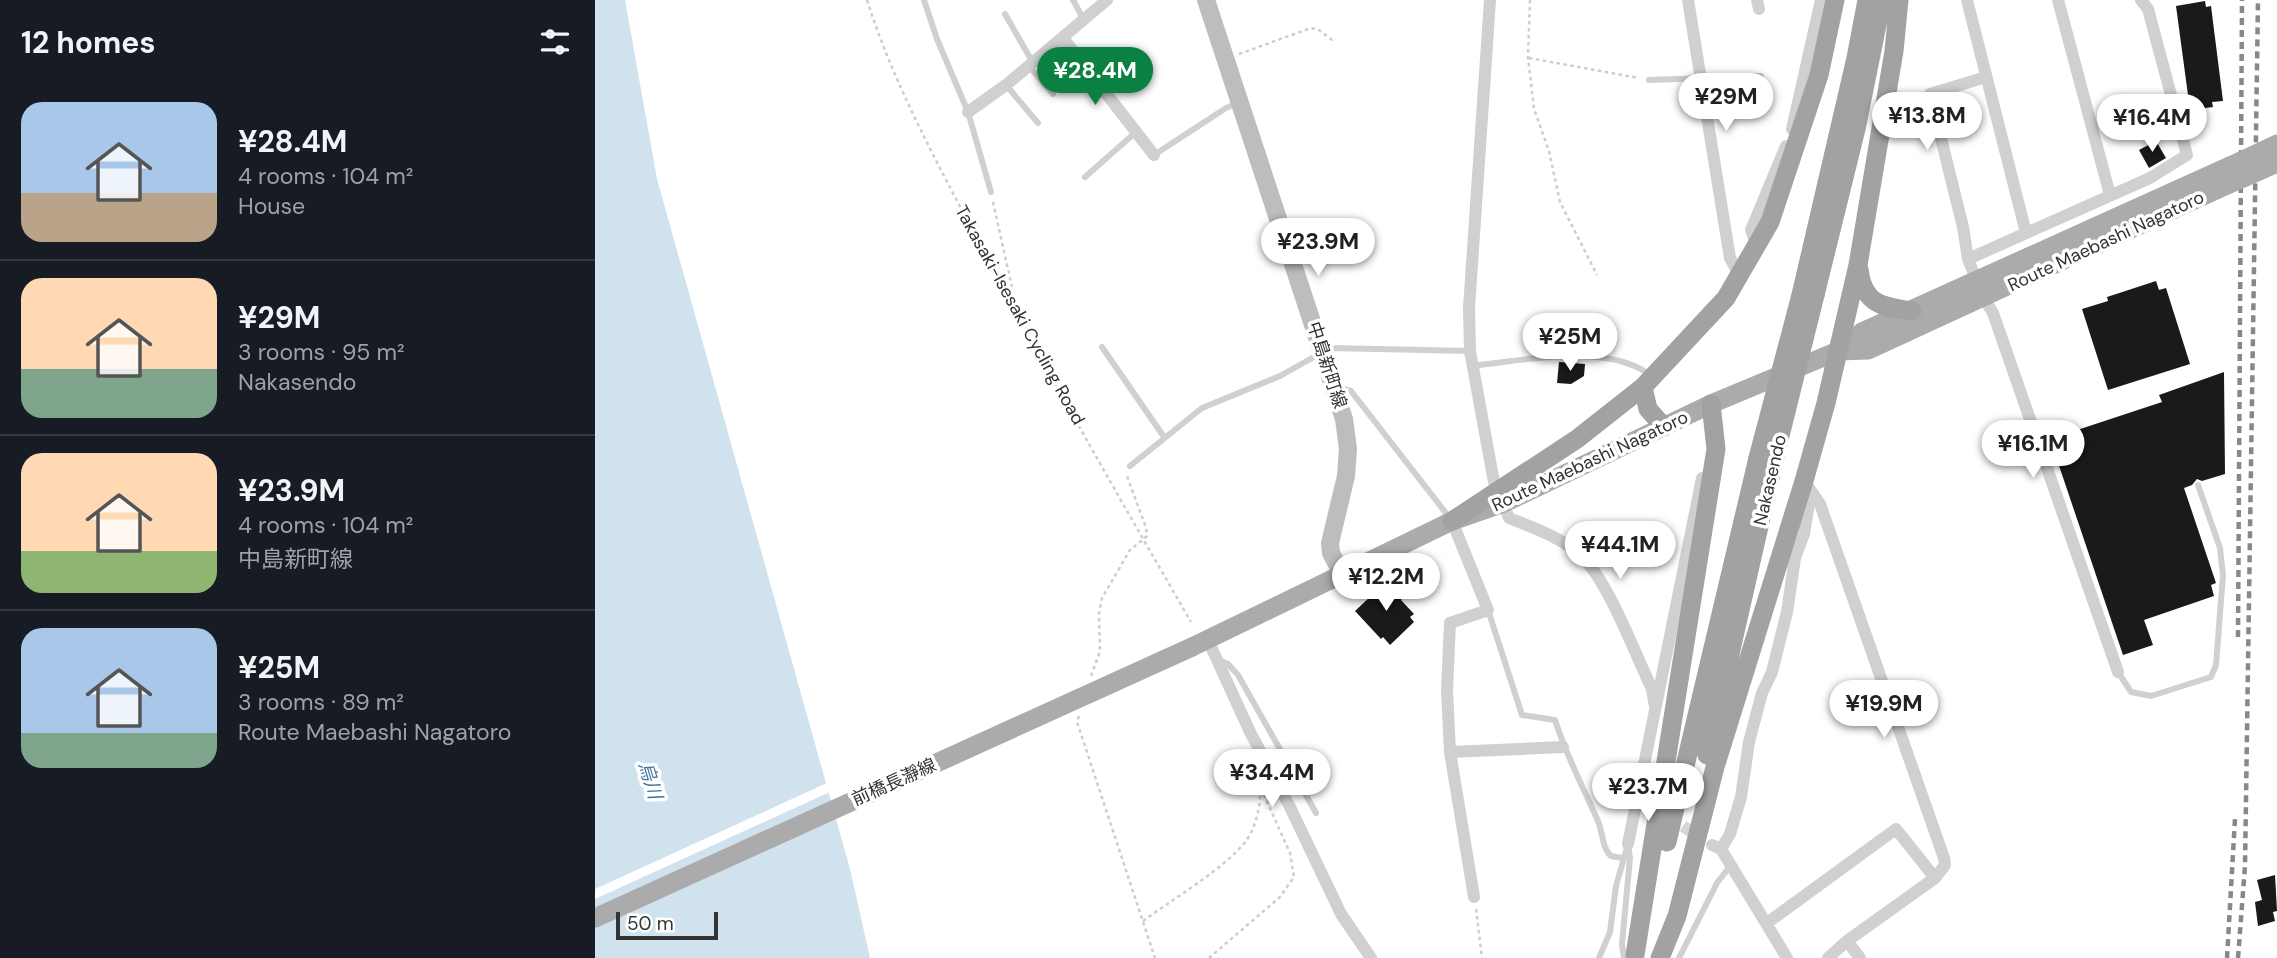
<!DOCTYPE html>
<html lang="en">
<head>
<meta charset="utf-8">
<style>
  body { margin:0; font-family:"DM Sans","Noto Sans JP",sans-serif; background:#242831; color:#f1f3f6; height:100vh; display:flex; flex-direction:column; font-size:26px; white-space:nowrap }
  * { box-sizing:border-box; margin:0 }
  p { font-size:23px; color:#9ea1a6 }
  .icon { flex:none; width:38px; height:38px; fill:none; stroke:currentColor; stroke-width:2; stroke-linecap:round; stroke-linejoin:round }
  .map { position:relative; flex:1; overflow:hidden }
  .details { display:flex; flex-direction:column; background:#171b24; width:595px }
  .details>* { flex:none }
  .scale { position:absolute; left:21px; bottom:18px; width:102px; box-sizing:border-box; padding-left:7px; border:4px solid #333; border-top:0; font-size:19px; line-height:24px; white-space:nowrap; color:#333; -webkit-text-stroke:5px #fff; paint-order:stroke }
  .price { position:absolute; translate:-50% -60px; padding:0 16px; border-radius:24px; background:#fff; color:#222; font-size:23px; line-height:46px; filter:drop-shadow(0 2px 4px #0008) }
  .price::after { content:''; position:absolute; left:50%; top:42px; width:21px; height:16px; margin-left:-10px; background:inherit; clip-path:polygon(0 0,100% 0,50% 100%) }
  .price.current { background:#0b8043; color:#fff }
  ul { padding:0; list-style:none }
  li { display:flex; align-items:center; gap:21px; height:175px; padding:0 21px }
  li+li { border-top:2px solid #363941 }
  li span { display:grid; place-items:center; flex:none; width:196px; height:140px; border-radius:21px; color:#555 }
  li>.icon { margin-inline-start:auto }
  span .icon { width:84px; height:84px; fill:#fffc; stroke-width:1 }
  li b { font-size:30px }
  h2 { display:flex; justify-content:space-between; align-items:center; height:84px; padding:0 21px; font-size:30px }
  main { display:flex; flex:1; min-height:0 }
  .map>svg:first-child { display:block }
  .water { fill:#cfe2ee }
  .pier { fill:#fff }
  .building { fill:#1a1a1a }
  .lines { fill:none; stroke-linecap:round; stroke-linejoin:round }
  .minor-tunnel { stroke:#d6d6d6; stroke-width:12; stroke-dasharray:12 6; stroke-linecap:butt }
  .path { stroke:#cdcdcd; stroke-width:2.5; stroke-dasharray:3.5 3.5; stroke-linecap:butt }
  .service { stroke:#d0d0d0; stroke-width:6 }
  .minor { stroke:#d0d0d0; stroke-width:12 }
  .secondary { stroke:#bdbdbd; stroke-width:18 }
  .primary { stroke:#ababab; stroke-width:19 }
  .trunk { stroke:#a2a2a2; stroke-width:19 }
  .rail { stroke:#888; stroke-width:4.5; stroke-dasharray:7 5; stroke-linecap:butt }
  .primary-bridge { stroke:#ababab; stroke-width:19 }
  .trunk-bridge { stroke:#a2a2a2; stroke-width:19 }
  .labels { text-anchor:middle; stroke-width:7; stroke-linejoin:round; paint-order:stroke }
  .street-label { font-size:18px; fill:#333; stroke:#fff }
  .water-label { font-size:19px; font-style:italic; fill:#3f7597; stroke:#fff }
</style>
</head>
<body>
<main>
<section class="details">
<h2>12 homes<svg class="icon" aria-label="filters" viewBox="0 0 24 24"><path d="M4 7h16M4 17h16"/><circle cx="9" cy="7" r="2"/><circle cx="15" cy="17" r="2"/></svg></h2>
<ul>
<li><span style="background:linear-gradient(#a9c7e8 65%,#b9a48a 0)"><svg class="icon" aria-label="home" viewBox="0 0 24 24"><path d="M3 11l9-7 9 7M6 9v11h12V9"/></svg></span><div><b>¥28.4M</b><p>4 rooms · 104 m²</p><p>House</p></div></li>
<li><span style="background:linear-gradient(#ffd9b3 65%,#7fa58c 0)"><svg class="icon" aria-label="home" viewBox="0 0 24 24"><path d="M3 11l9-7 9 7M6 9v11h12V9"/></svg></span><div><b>¥29M</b><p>3 rooms · 95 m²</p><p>Nakasendo</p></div></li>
<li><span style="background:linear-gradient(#ffd9b3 70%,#8fb573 0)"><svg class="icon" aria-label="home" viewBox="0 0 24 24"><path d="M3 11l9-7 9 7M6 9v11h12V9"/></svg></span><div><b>¥23.9M</b><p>4 rooms · 104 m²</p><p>中島新町線</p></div></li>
<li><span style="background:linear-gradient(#a9c7e8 75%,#7fa58c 0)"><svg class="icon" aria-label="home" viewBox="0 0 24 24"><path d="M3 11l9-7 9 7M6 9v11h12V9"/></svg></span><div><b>¥25M</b><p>3 rooms · 89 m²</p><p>Route Maebashi Nagatoro</p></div></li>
</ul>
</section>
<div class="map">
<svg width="1682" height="958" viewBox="0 0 1682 958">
  <rect width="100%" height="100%" fill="#fff"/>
  <path class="water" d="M 0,0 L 30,0 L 62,179 L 255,869 L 275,958 L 0,958 Z"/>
  <path class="pier" d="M 234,782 L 237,791 L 0,899 L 0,889 Z"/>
  <path class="building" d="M 1610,1 L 1611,7 L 1616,6 L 1628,101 L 1617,102 L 1618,107 L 1595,110 L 1581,6 Z
    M 1561,141 L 1571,158 L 1554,168 L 1544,150 Z
    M 1561,281 L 1564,290 L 1571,288 L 1595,364 L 1513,390 L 1487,309 L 1513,301 L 1512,297 Z
    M 964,362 L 990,364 L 989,376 L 976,384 L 962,383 Z
    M 1629,372 L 1630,474 L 1607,481 L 1602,479 L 1597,485 L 1589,488 L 1621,583 L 1616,585 L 1619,596 L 1549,620 L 1558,645 L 1528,655 L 1455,439 L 1567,402 L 1564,395 Z
    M 793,580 L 808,597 L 806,600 L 819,614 L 815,617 L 819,622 L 795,645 L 788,637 L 786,639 L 760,611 Z
    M 1680,875 L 1682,911 L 1678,912 L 1680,921 L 1663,926 L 1660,902 L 1667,900 L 1662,880 Z"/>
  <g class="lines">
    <path class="minor-tunnel" d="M 1073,816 L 1107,839"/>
    <path class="path" d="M 272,0 C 299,85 342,162 383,241 C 451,370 523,496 596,622
      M 935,0 L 933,57 L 939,109 L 954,151 L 965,202 L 1002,275
      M 644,54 L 716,28 L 724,30 L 737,40 L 741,39
      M 934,58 L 1044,78
      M 398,202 L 418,292 L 416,302
      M 496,676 L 505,651 L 504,613 L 507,598 L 535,550 L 552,536 L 551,528 L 532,476
      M 484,716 L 482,722 L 560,958
      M 881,909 L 887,958
      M 548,921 C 579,898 628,870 651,841 C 661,827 668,800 664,784 C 661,772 653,760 648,749
      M 614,958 L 685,897 L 699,877 L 695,853 L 665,786"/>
    <path class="service" d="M 329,0 L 342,39 L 373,112 L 396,192
      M 478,0 L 489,20
      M 410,14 L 438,63
      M 434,66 L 458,94
      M 1054,80 L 1166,76
      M 411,85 L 443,123
      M 559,155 L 631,108 L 643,103
      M 490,177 L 541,132
      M 507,347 L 569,437
      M 876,366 C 928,361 1009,342 1054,374
      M 742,387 L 756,391 L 854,517
      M 535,466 L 607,408 L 685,376 L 735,348 L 875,351
      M 893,610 L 927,715 L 960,720 C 971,755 988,787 1003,821 C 1008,833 1007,848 1016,856 L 1027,858
      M 624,660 L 633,664 L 643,675 L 721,813
      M 1523,672 L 1536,692 L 1556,696 L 1616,677 L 1621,665 L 1628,575 L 1625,548 L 1603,485
      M 1004,958 L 1015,932 L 1021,886 L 1033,844
      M 1029,958 L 1027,944 L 1035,858 L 1033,845
      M 1084,958 L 1122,883 L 1136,865"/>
    <path class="minor" d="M 895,0 L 874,308 L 875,351 L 899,482 L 914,518 C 939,528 966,537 986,556 C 1013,580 1040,654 1057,689 L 1060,707
      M 1093,0 L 1135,258 L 1145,276
      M 1162,0 L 1164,9
      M 1372,0 L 1431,233
      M 1463,0 L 1515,195
      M 468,38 L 559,155
      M 1391,77 L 1335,94 L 1368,227 L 1373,259 L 1388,297 L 1398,313 L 1523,672
      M 373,112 L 411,85 L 512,0
      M 1197,129 L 1226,0
      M 1162,246 L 1156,230 L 1191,146
      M 1373,259 L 1555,178 L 1592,155 L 1553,9 L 1546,0
      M 1209,481 L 1225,504 L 1349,858 L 1350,865 L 1340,878 L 1252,941 L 1233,958
      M 857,521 L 893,610 L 855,623 L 852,690 L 855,752 L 879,897
      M 613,640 L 655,732 L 695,807 L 746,914 L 776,958
      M 855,752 L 968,747
      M 1033,844 L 1107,478
      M 1117,845 L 1126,849 L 1192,958
      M 1126,849 L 1135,834 L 1146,797 L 1154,742 L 1167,693 L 1177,672 L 1192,612 L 1200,558 L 1209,534 L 1216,491
      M 1172,923 L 1301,829 L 1340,878
      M 1252,941 L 1265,958"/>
    <path class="secondary" d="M 611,0 L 749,419 L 753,449 L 751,476 L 735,543 L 736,553 L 747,574"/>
    <path class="primary" d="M 1243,351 L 1273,350 L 1623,189
      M 597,647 L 857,521 L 909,503 L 1116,404 L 1243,351 L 1267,332 L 1635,166"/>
    <path class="trunk" d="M 1264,269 C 1268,304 1287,307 1317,311
      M 1206,295 L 1261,58 L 1272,0
      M 1220,295 L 1261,129 L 1287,0
      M 1069,427 L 1053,409 L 1048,387 L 1131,298 L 1175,222 L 1224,75 L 1240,0
      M 857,521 L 982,439 L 1048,387
      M 1112,755 L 1181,452
      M 1072,842 L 1163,458
      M 1040,955 L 1121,449 L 1116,404
      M 1065,958 L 1082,916 L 1120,767 L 1209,481 L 1231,403 L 1263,265 L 1299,51 L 1304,0"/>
    <path class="rail" d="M 1643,637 L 1647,0
      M 1632,958 L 1640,819
      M 1643,958 L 1650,866 L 1663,0"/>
    <path class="primary-bridge" d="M 1635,166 L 1682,144
      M 1623,189 L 1682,163
      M 0,918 L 597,647"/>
    <path class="trunk-bridge" d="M 1181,452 L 1220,295
      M 1163,458 L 1206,295"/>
  </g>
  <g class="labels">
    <g class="street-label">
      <text transform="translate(1511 241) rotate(-25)" y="6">Route Maebashi Nagatoro</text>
      <text transform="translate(425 315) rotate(61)" y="6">Takasaki-Isesaki Cycling Road</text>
      <text transform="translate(732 365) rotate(72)" y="6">中島新町線</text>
      <text transform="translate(995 461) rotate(-25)" y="6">Route Maebashi Nagatoro</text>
      <text transform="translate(1175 480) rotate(-77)" y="6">Nakasendo</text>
      <text transform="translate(299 782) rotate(-24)" y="6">前橋長瀞線</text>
    </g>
    <g class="water-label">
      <text transform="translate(56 780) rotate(73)" y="7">烏川</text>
    </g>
  </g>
</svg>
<div class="scale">50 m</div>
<b class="price current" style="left:500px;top:107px">¥28.4M</b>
<b class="price" style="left:1131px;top:133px">¥29M</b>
<b class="price" style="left:1332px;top:152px">¥13.8M</b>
<b class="price" style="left:1557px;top:154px">¥16.4M</b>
<b class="price" style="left:723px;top:278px">¥23.9M</b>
<b class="price" style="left:975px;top:373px">¥25M</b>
<b class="price" style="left:1438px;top:480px">¥16.1M</b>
<b class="price" style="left:1025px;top:581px">¥44.1M</b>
<b class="price" style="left:791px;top:613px">¥12.2M</b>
<b class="price" style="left:1289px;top:740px">¥19.9M</b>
<b class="price" style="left:677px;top:809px">¥34.4M</b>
<b class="price" style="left:1053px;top:823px">¥23.7M</b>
</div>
</main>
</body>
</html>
